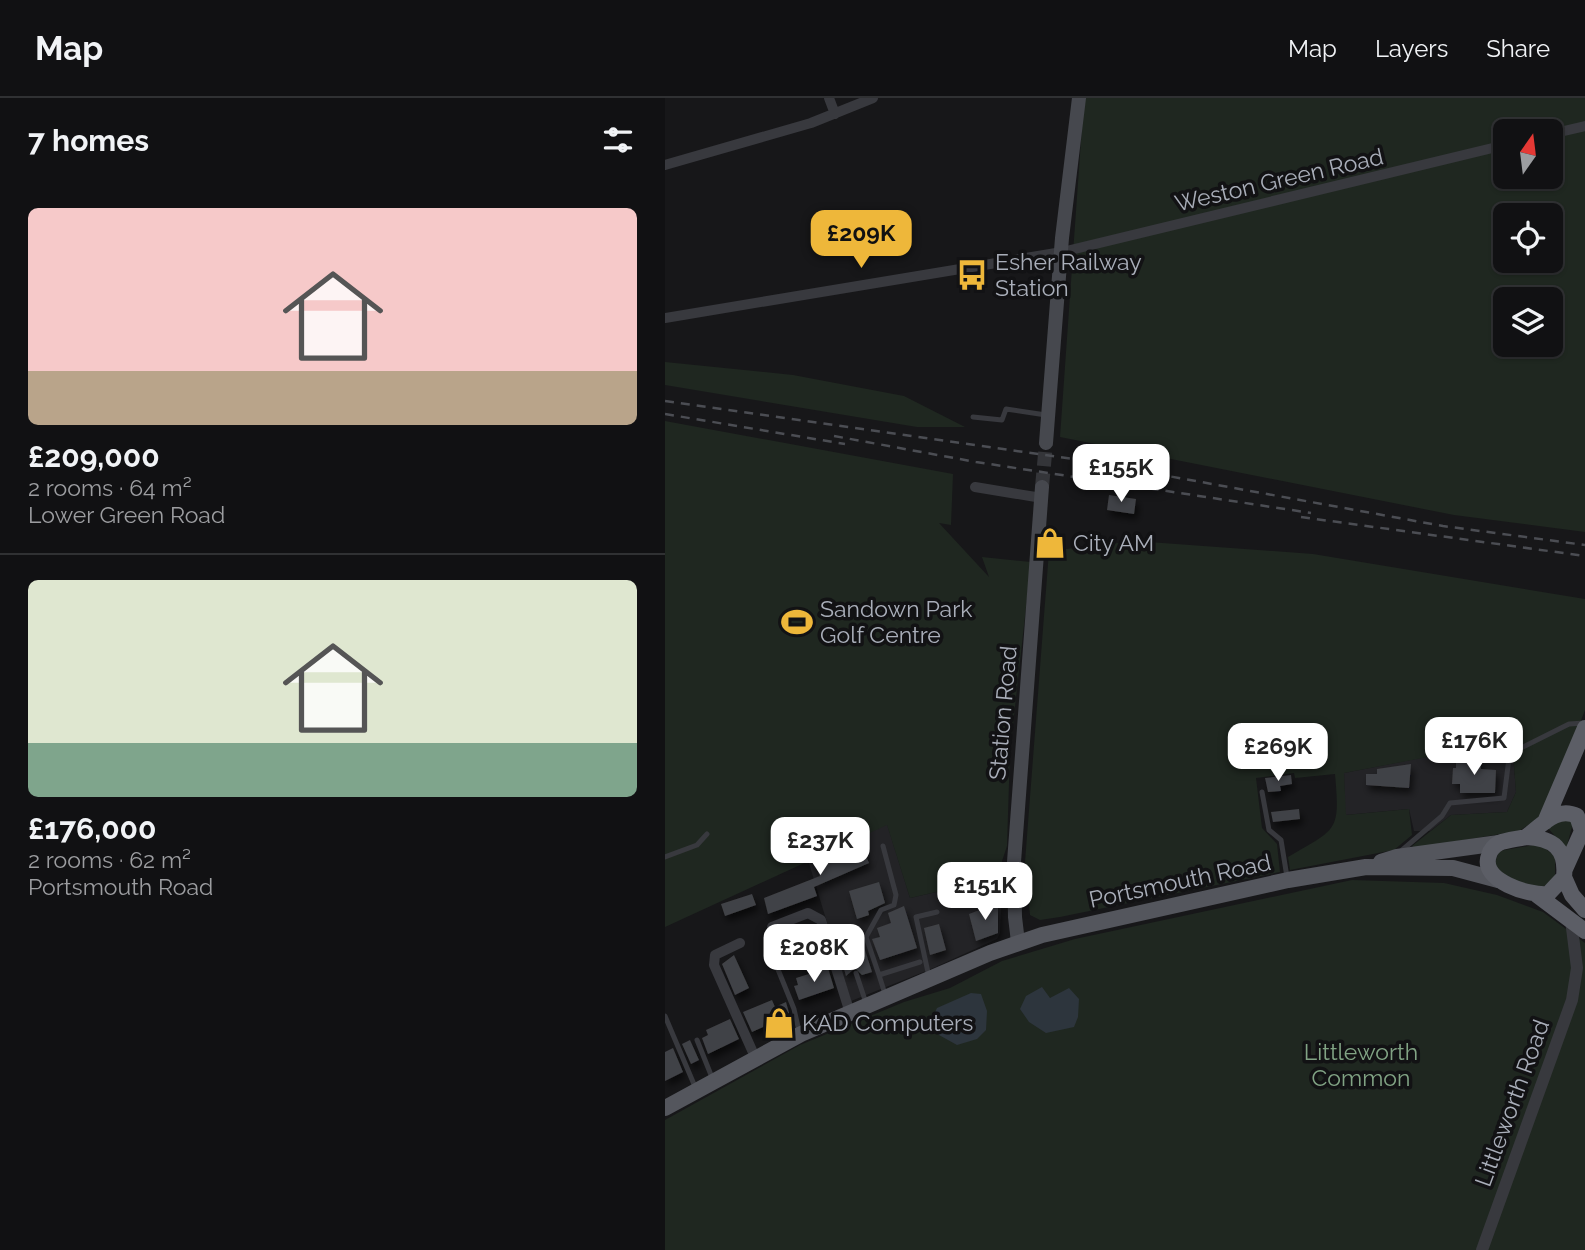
<!DOCTYPE html>
<html lang="en">
<head>
<meta charset="utf-8">
<style>
  body { margin:0; font-family:Raleway,sans-serif; background:#1a1a1c; color:#f1f3f6; height:100vh; display:flex; flex-direction:column; font-size:26px; white-space:nowrap }
  * { box-sizing:border-box; margin:0 }
  p { font-size:23px; color:#9c9da0 }
  .icon { flex:none; width:38px; height:38px; fill:none; stroke:currentColor; stroke-width:2; stroke-linecap:round; stroke-linejoin:round }
  .map { position:relative; flex:1; overflow:hidden }
  .drawer { display:flex; flex-direction:column; background:#111113; width:665px }
  .drawer>* { flex:none }
  .needle { width:46px; rotate:14deg }
  .fabs { position:absolute; left:828px; top:21px; display:grid; gap:14px }
  .fabs a { display:grid; place-items:center; width:70px; height:70px; border-radius:10px; background:#111113; box-shadow:0 2px 5px #0004,0 0 0 2px #303133; font-size:35px }
  .price { position:absolute; translate:-50% -60px; padding:0 16px; border-radius:14px; background:#fff; color:#222; font-size:23px; line-height:46px; filter:drop-shadow(0 2px 4px #0008) }
  .price::after { content:''; position:absolute; left:50%; top:42px; width:21px; height:16px; margin-left:-10px; background:inherit; clip-path:polygon(0 0,100% 0,50% 100%) }
  .price.current { background:#eeb73a; color:#111 }
  ul { padding:0; list-style:none }
  li { display:grid; align-content:center; gap:14px; height:371px; padding:0 28px }
  li+li { border-top:2px solid #303133 }
  li span { display:grid; place-items:center; height:217px; border-radius:10px; color:#555 }
  li>.icon { margin-inline-start:auto }
  span .icon { width:126px; height:126px; fill:#fffc; stroke-width:1 }
  li b { font-size:30px }
  h2 { display:flex; justify-content:space-between; align-items:center; height:84px; padding:0 28px; font-size:30px }
  header { display:flex; align-items:center; gap:42px; box-sizing:border-box; height:98px; padding:0 35px; background:#111113; border-bottom:2px solid #303133 }
  header strong { font-size:33px }
  nav { display:flex; gap:38px; margin-inline-start:auto; font-size:24px }
  main { display:flex; flex:1; min-height:0 }
  .map>svg:first-child { display:block }
  .built { fill:#232326 }
  .green { fill:#1f2720; fill-rule:evenodd }
  .water { fill:#2d353d }
  .building { fill:#414246; filter:url(#shadow) }
  .lines { fill:none; stroke-linecap:round; stroke-linejoin:round }
  .secondary-tunnel { stroke:#343539; stroke-width:14; stroke-dasharray:14 7; stroke-linecap:butt }
  .service { stroke:#38393e; stroke-width:5 }
  .minor { stroke:#38393e; stroke-width:10 }
  .tertiary { stroke:#38393e; stroke-width:12 }
  .secondary { stroke:#46484e; stroke-width:14 }
  .primary { stroke:#54565d; stroke-width:16 }
  .trunk { stroke:#5c5e66; stroke-width:16 }
  .rail { stroke:#4b4d53; stroke-width:2.5; stroke-dasharray:9 7; stroke-linecap:butt }
  .labels { text-anchor:middle; stroke-width:7; stroke-linejoin:round; paint-order:stroke }
  .street-label { font-size:23px; fill:#a9aeb9; stroke:#121214 }
  .poi-label { font-size:23px; fill:#a9aeb9; stroke:#121214; text-anchor:start }
  .park-label { font-size:23px; fill:#81a384; stroke:#121214 }
</style>
</head>
<body>
<header>
<strong>Map</strong>
<nav><a>Map</a><a>Layers</a><a>Share</a></nav>
</header>
<main>
<section class="drawer">
<h2>7 homes<svg class="icon" aria-label="filters" viewBox="0 0 24 24"><path d="M4 7h16M4 17h16"/><circle cx="9" cy="7" r="2"/><circle cx="15" cy="17" r="2"/></svg></h2>
<ul>
<li><span style="background:linear-gradient(#f6c9c9 75%,#b9a48a 0)"><svg class="icon" aria-label="home" viewBox="0 0 24 24"><path d="M3 11l9-7 9 7M6 9v11h12V9"/></svg></span><div><b>£209,000</b><p>2 rooms · 64 m²</p><p>Lower Green Road</p></div></li>
<li><span style="background:linear-gradient(#dfe7d0 75%,#7fa58c 0)"><svg class="icon" aria-label="home" viewBox="0 0 24 24"><path d="M3 11l9-7 9 7M6 9v11h12V9"/></svg></span><div><b>£176,000</b><p>2 rooms · 62 m²</p><p>Portsmouth Road</p></div></li>
</ul>
</section>
<div class="map">
<svg width="920" height="1152" viewBox="0 0 920 1152">
  <defs>
    <filter id="shadow"><feDropShadow dx="3" dy="5.5" stdDeviation="3.5" flood-color="#0009"/></filter>
  </defs>
  <rect width="100%" height="100%" fill="#171719"/>
  <path class="built" d="M 847,642 L 851,694 L 842,714 L 786,717 L 765,733 L 749,733 L 744,711 L 680,717 L 679,675 Z
    M 222,726 L 245,800 L 337,779 L 335,835 L 332,841 L 266,871 L 186,903 L 143,762 Z"/>
  <path class="green" d="M 419,0 L 920,0 L 920,434 L 789,417 L 395,339 ZM 840,33 L 886,33 L 886,79 L 840,79 ZM 840,117 L 886,117 L 886,163 L 840,163 ZM 840,201 L 886,201 L 886,247 L 840,247 Z
    M 0,264 L 128,277 L 239,298 L 300,329 L 252,329 L 0,287 Z
    M 0,323 L 288,376 L 286,427 L 274,425 L 324,479 L 317,459 L 366,464 L 345,654 L 342,748 L 337,763 L 337,779 L 245,800 L 222,727 L 0,829 Z
    M 470,443 L 648,456 L 920,501 L 920,612 L 883,708 L 871,722 L 854,733 L 749,750 L 747,748 L 786,717 L 842,714 L 851,694 L 847,643 L 679,675 L 681,717 L 744,711 L 747,737 L 729,752 L 625,772 L 623,759 C 673,730 675,734 670,676 L 630,680 L 629,675 L 591,680 L 597,730 L 612,746 L 615,774 L 395,819 L 375,822 L 365,817 L 360,764 L 384,453 Z
    M 900,719 L 908,725 L 901,751 L 883,730 Z
    M 874,746 L 890,758 L 890,779 L 878,789 C 861,789 842,780 829,768 L 834,753 Z
    M 687,782 L 779,785 L 832,797 L 878,814 L 920,845 L 920,1152 L 0,1152 L 0,1022 L 135,947 L 239,904 L 285,890 L 337,863 L 410,841 Z"/>
  <path class="water" d="M 377,889 L 385,900 L 404,890 L 414,901 L 413,919 L 409,929 L 381,935 L 364,924 L 355,911 L 361,898 Z
    M 306,895 L 316,896 L 322,913 L 321,932 L 312,941 L 292,947 L 274,937 L 266,923 L 272,910 Z"/>
  <path class="building" d="M 444,397 L 471,401 L 469,416 L 442,412 Z
    M 791,662 L 816,662 L 816,671 L 831,672 L 830,695 L 795,695 L 795,686 L 787,686 L 788,670 L 791,670 Z
    M 746,666 L 744,690 L 701,687 L 701,676 L 712,676 L 712,671 Z
    M 626,677 L 627,686 L 615,688 L 616,693 L 603,694 L 600,680 Z
    M 634,711 L 635,721 L 608,724 L 606,714 Z
    M 195,743 L 204,765 L 149,789 L 152,798 L 103,816 L 99,800 L 155,778 L 149,763 Z
    M 214,784 L 220,805 L 203,813 L 204,817 L 192,821 L 184,793 Z
    M 87,796 L 91,807 L 60,818 L 56,806 Z
    M 330,806 L 333,810 L 333,835 L 311,843 L 304,816 Z
    M 239,808 L 252,850 L 215,862 L 207,841 L 215,839 L 212,830 L 226,825 L 223,815 Z
    M 274,826 L 281,852 L 265,857 L 259,830 Z
    M 151,830 L 156,847 L 115,862 L 112,859 L 107,846 Z
    M 199,849 L 207,874 L 197,877 L 190,870 L 181,878 L 176,860 L 187,862 L 189,852 Z
    M 69,857 L 84,890 L 70,897 L 57,866 Z
    M 163,870 L 169,890 L 134,902 L 129,888 L 133,887 L 131,880 Z
    M 107,902 L 110,909 L 121,904 L 124,915 L 116,919 L 120,928 L 113,931 L 109,924 L 87,934 L 78,914 Z
    M 65,921 L 74,941 L 43,956 L 37,940 L 43,937 L 41,932 Z
    M 25,942 L 34,962 L 26,966 L 17,946 Z
    M 8,950 L 18,974 L 0,983 L 0,954 Z"/>
  <g class="lines">
    <path class="secondary-tunnel" d="M 377,389 L 381,345"/>
    <path class="service" d="M 308,319 L 337,322 L 341,311 L 381,317
      M 597,694 L 604,732 L 616,742 L 622,779
      M 736,753 L 777,718 L 785,705 L 839,700 L 844,660 L 850,653 L 904,626 L 920,625
      M 0,759 L 32,747 L 42,736
      M 181,832 L 180,842 L 185,857
      M 110,864 L 129,911 L 134,933
      M 191,875 L 201,905
      M 214,877 L 201,839 L 216,812 L 229,807 L 231,797 L 218,748
      M 264,879 L 251,819 L 272,814
      M 220,896 L 214,877 L 255,864
      M 0,918 L 31,991
      M 32,942 L 48,982"/>
    <path class="minor" d="M 164,0 L 170,16
      M 886,36 L 920,28
      M 0,67 L 146,25 L 208,0
      M 0,220 L 397,154 L 840,47
      M 310,389 L 377,400
      M 107,829 L 143,815 L 156,822 L 185,915
      M 75,845 L 50,857 L 49,867 L 90,959"/>
    <path class="tertiary" d="M 817,1152 L 907,902 L 912,870 L 906,822"/>
    <path class="secondary" d="M 381,345 L 397,140 L 414,0
      M 353,844 L 350,819 L 349,764 L 377,389"/>
    <path class="primary" d="M 716,764 L 732,759 L 834,745
      M 0,1010 L 136,936 L 325,855 L 377,837 L 623,782 L 701,769 L 788,770 L 833,782"/>
    <path class="trunk" d="M 880,724 L 920,630
      M 861,739 C 888,740 902,751 899,779 L 883,796 C 865,798 814,783 824,757 C 825,752 830,747 834,745 C 842,742 853,741 861,739 Z
      M 861,739 C 877,727 892,708 912,718 L 917,733 L 900,771
      M 899,779 L 907,797 L 920,812
      M 872,797 L 920,833"/>
    <path class="rail" d="M 0,303 L 415,362 L 778,428 L 920,447
      M 0,316 L 180,346
      M 169,338 L 311,364 L 646,415
      M 636,419 L 920,458"/>
  </g>
  <defs>
    <symbol id="bus-bare" viewBox="-9 -9 18 18"><path d="M-5-6H5V4H4V6H2V4H-2V6H-4V4H-5ZM-3.5-4V0h7V-4ZM-3.5 1.2v1.5H-2V1.2ZM2 1.2v1.5H3.5V1.2Z" fill="#eeb73a" stroke="#121214" stroke-width="2.5" paint-order="stroke"/></symbol>
    <symbol id="shop-bare" viewBox="-9 -9 18 18"><path d="M-5-2.5h2.3a2.7 3.5 0 0 1 5.4 0H5L5.5 6h-11ZM-1.5-2.5h3a1.5 2.3 0 0 0-3 0Z" fill="#eeb73a" stroke="#121214" stroke-width="2.5" paint-order="stroke"/></symbol>
    <symbol id="stadium-bare" viewBox="-9 -9 18 18"><path d="M0-5a6.5 5 0 1 0 0 10a6.5 5 0 1 0 0-10ZM-3.5-1.8h7v3.6h-7Z" fill="#eeb73a" stroke="#121214" stroke-width="2.5" paint-order="stroke"/></symbol>
  </defs>
  <g fill-rule="evenodd">
    <use href="#bus-bare" x="285" y="155" width="44" height="44"/>
    <use href="#shop-bare" x="363" y="423" width="44" height="44"/>
    <use href="#stadium-bare" x="110" y="502" width="44" height="44"/>
    <use href="#shop-bare" x="92" y="903" width="44" height="44"/>
  </g>
  <g class="labels">
    <g class="street-label">
      <text transform="translate(614 82) rotate(-13)" y="8">Weston Green Road</text>
      <text transform="translate(338 615) rotate(-85)" y="8">Station Road</text>
      <text transform="translate(515 783) rotate(-12)" y="8">Portsmouth Road</text>
      <text transform="translate(847 1005) rotate(-70)" y="8">Littleworth Road</text>
    </g>
    <g class="poi-label">
      <text x="330" y="172">Esher Railway<tspan x="330" dy="26">Station</tspan></text>
      <text x="408" y="453">City AM</text>
      <text x="155" y="519">Sandown Park<tspan x="155" dy="26">Golf Centre</tspan></text>
      <text x="137" y="933">KAD Computers</text>
    </g>
    <g class="park-label">
      <text x="696" y="962">Littleworth<tspan x="696" dy="26">Common</tspan></text>
    </g>
  </g>
</svg>
<div class="fabs">
<a><svg class="needle" viewBox="-14 -14 28 28"><path d="M0-13l5 13h-10z" fill="#e53935"/><path d="M0 13l5-13h-10z" fill="#9c9da0"/></svg></a>
<a><svg class="icon" aria-label="locate" viewBox="0 0 24 24"><circle cx="12" cy="12" r="6"/><path d="M12 2v4M12 18v4M2 12h4M18 12h4"/></svg></a>
<a><svg class="icon" aria-label="layers" viewBox="0 0 24 24"><path d="M12 4l9 5-9 5-9-5zM3 14l9 5 9-5"/></svg></a>
</div>
<b class="price current" style="left:196px;top:172px">£209K</b>
<b class="price" style="left:456px;top:406px">£155K</b>
<b class="price" style="left:809px;top:679px">£176K</b>
<b class="price" style="left:613px;top:685px">£269K</b>
<b class="price" style="left:155px;top:779px">£237K</b>
<b class="price" style="left:320px;top:824px">£151K</b>
<b class="price" style="left:149px;top:886px">£208K</b>
</div>
</main>
</body>
</html>
